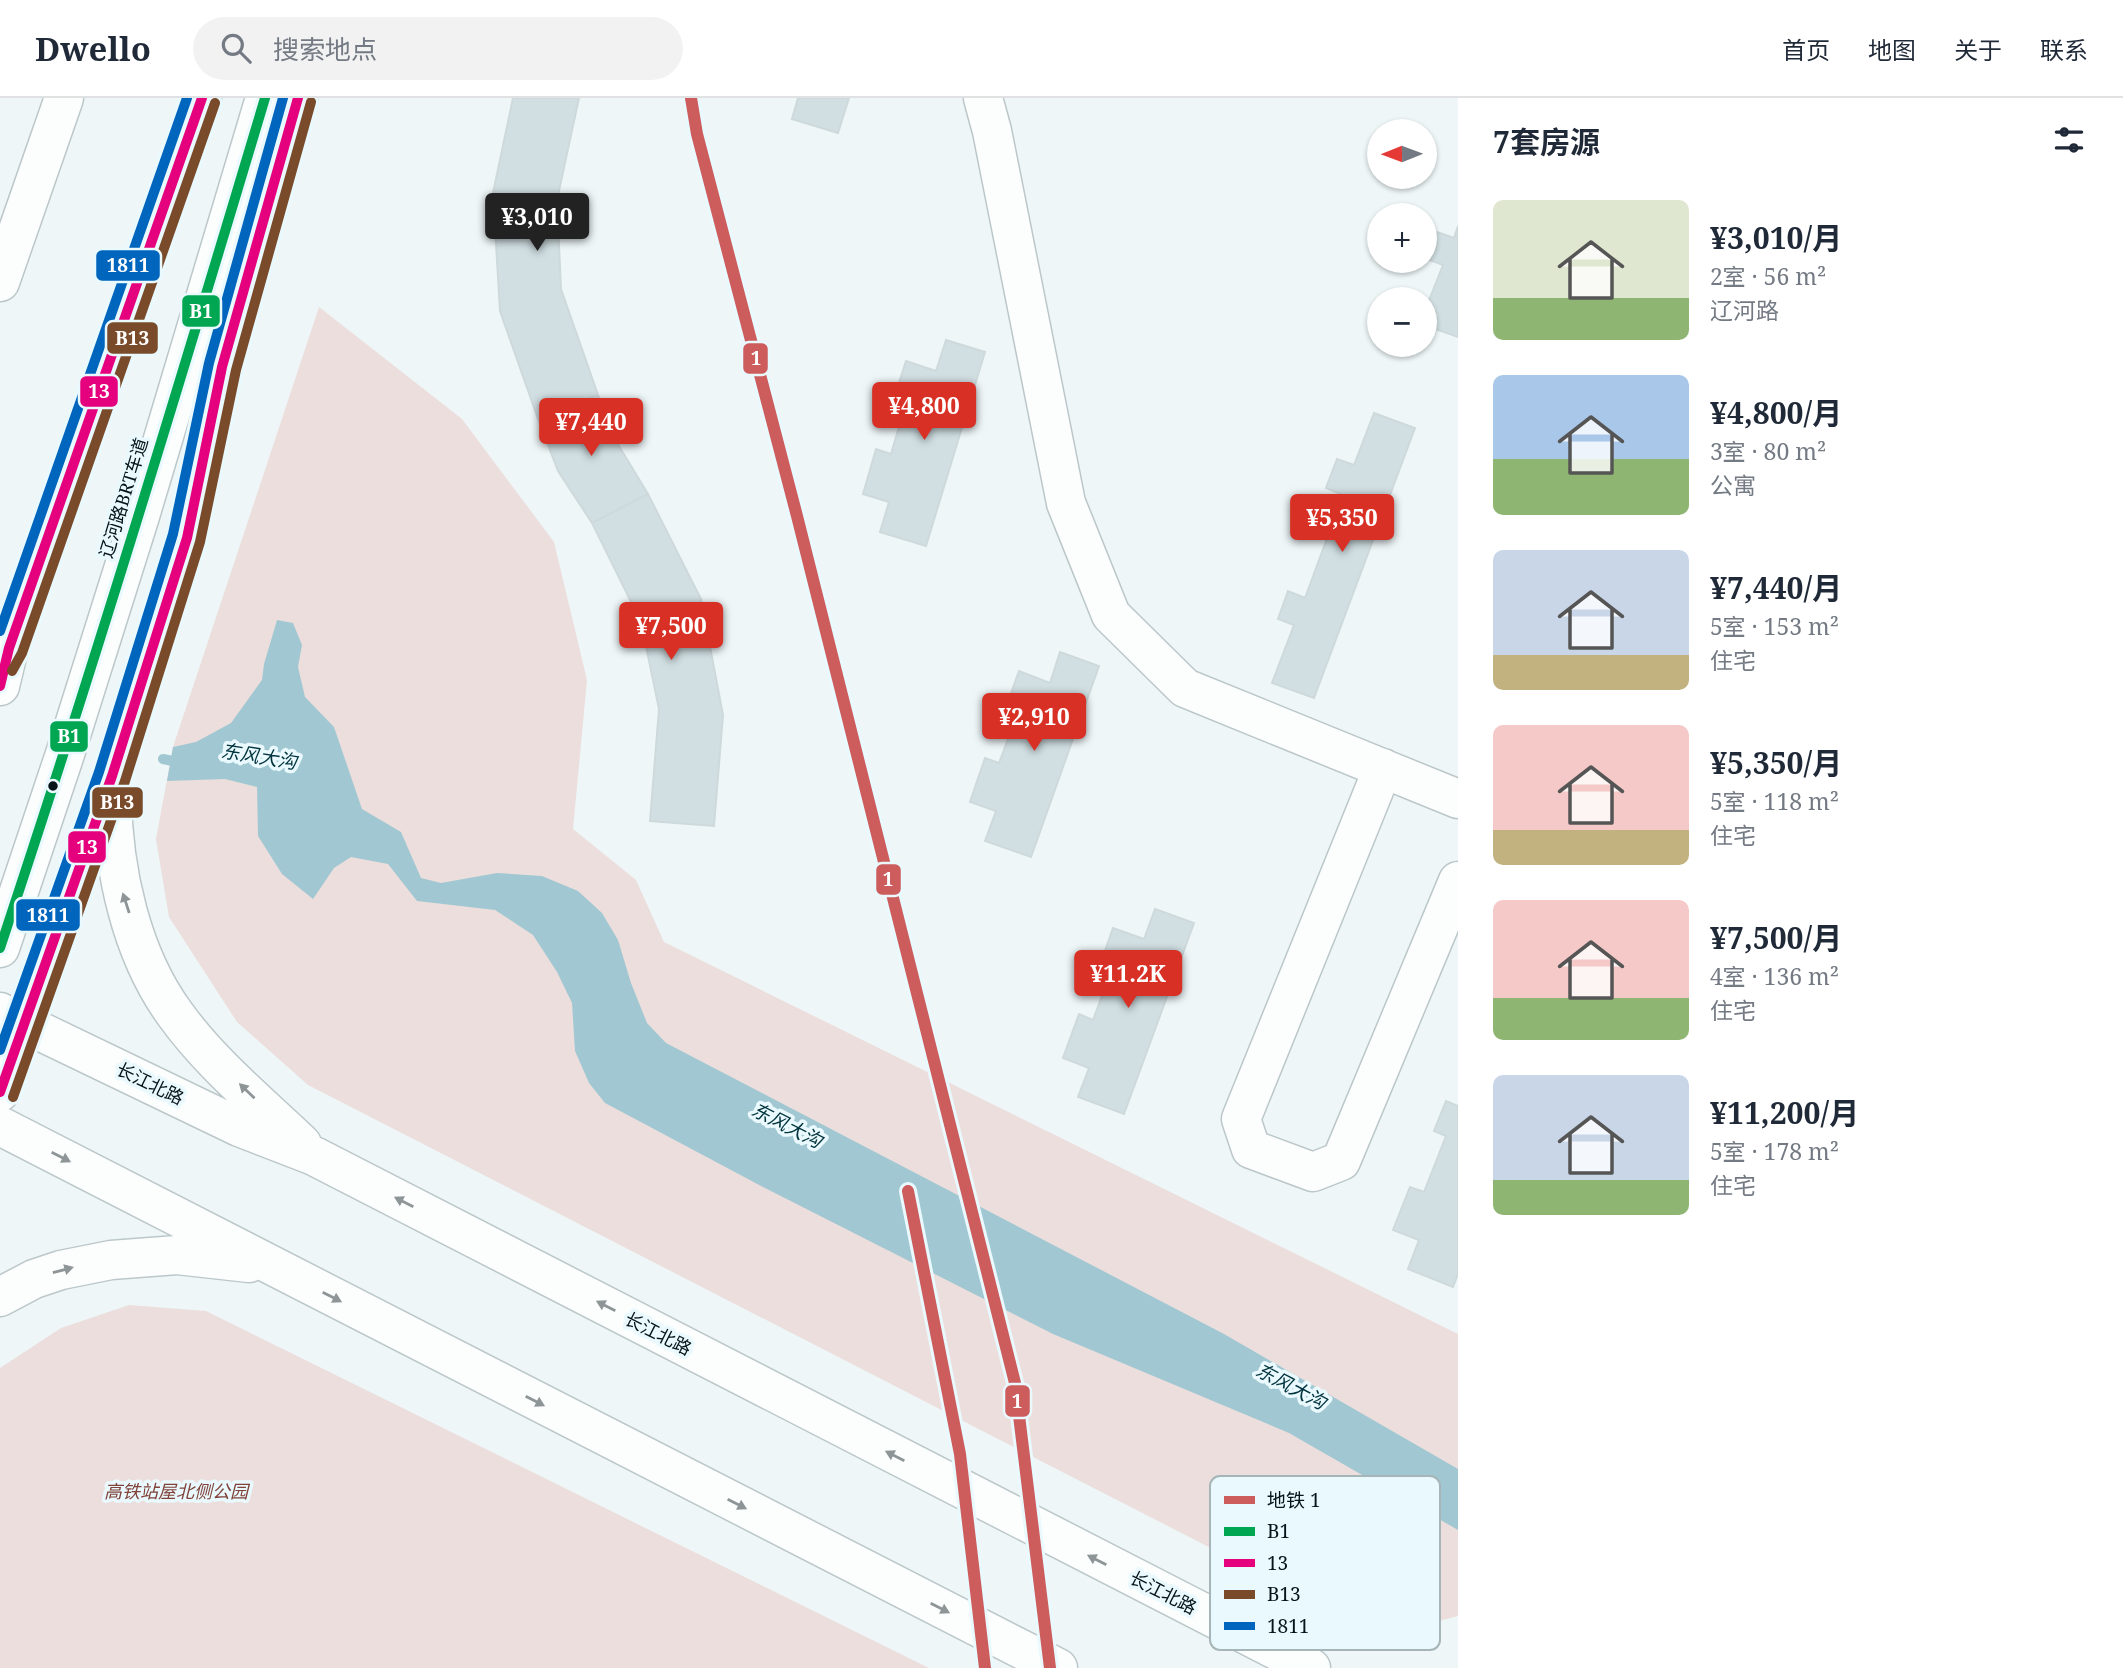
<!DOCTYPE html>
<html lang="zh">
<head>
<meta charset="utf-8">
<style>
  body { margin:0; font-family:"Noto Serif","Noto Sans SC",serif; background:#f2f2f3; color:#1f2937; height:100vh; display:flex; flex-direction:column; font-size:26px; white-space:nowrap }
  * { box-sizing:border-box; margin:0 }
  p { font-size:23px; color:#747a83 }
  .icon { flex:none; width:38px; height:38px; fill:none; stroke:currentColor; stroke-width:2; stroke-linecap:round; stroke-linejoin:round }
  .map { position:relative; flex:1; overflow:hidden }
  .details { display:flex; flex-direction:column; background:#fff; width:665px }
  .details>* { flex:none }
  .needle { width:46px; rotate:269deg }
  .fabs { position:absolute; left:1367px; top:21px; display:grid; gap:14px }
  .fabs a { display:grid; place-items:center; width:70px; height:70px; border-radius:50%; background:#fff; box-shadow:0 2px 5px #0004; font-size:35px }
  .price { position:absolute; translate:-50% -60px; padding:0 16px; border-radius:7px; background:#d93025; color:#fff; font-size:23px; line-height:46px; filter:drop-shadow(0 2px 4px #0008) }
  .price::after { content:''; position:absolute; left:50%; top:42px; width:21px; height:16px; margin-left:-10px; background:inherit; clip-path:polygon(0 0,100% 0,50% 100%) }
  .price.current { background:#222; color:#fff }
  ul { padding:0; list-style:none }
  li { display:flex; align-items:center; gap:21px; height:175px; padding:0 35px }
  li span { display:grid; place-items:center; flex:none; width:196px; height:140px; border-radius:10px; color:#555 }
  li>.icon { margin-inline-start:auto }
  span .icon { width:84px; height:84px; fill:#fffc; stroke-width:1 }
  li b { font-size:30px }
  h2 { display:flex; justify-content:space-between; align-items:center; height:84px; padding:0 35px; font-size:30px }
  header { display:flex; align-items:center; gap:42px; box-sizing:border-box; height:98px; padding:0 35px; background:#fff; border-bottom:2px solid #e0e1e3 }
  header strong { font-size:33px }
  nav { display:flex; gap:38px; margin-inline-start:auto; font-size:24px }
  .search { width:490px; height:63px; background:#f2f2f3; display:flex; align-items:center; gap:18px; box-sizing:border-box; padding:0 24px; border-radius:38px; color:#747a83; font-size:26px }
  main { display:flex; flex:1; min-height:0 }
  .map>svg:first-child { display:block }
  .green { fill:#ecdedc }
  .water { fill:#a1c8d2 }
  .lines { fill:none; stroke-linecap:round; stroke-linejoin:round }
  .stream { stroke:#a1c8d2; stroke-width:10 }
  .building { fill:#d1dfe2; stroke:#ced9dc; stroke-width:2 }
  .minor-casing { stroke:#bcc7ca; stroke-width:41 }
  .major-casing { stroke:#bcc7ca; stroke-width:41 }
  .minor { stroke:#fcfefe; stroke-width:38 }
  .major { stroke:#fcfefe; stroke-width:38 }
  .bus-1-casing { stroke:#e9f9fd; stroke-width:16 }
  .bus-2-casing { stroke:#e9f9fd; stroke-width:16 }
  .bus-3-casing { stroke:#e9f9fd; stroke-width:16 }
  .bus-4-casing { stroke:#e9f9fd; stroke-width:16 }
  .bus-1 { stroke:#00a651; stroke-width:10 }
  .bus-2 { stroke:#e5007d; stroke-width:10 }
  .bus-3 { stroke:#7a4b2a; stroke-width:10 }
  .bus-4 { stroke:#0065bd; stroke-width:10 }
  .metro-1-casing { stroke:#e9f9fd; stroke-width:18 }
  .metro-1 { stroke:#cd5c5c; stroke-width:12 }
  .oneway { fill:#8d9596 }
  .bus-dot { fill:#061518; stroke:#e9f9fd; stroke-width:2.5 }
  .labels { text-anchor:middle; stroke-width:7; stroke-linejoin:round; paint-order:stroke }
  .street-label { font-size:18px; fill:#061518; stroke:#e9f9fd }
  .park-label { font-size:18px; font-style:italic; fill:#814239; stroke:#e9f9fd }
  .water-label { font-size:19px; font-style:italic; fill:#00333d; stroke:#e9f9fd }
  .key { fill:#e9f9fd; stroke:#a5b5b8; stroke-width:2 }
  .key-label { font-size:19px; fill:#061518 }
  .line-badge { stroke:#e9f9fd; stroke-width:2.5 }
  .badge-label { font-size:19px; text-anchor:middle; font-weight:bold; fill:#fff }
</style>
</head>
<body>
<header>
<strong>Dwello</strong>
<div class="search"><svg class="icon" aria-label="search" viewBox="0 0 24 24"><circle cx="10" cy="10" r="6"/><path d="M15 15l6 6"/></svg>搜索地点</div>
<nav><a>首页</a><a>地图</a><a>关于</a><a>联系</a></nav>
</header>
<main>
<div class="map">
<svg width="1458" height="1570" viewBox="0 0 1458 1570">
  <rect width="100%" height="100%" fill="#eef6f8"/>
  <path class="green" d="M 319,209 L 462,321 L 554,444 L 587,582 L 573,731 L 636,782 L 664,844 L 1458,1236 L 1458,1518 L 1419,1528 L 1355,1524 L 308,987 L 237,924 L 169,819 L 156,741 L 173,649 Z
    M 129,1207 L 206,1213 L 929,1570 L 0,1570 L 0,1270 L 61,1230 Z"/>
  <path class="water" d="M 277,522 L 293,525 L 302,547 L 298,569 L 305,599 L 334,629 L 362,711 L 401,734 L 421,780 L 441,785 L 497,775 L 542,778 L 578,793 L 602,815 L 618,842 L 631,885 L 647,925 L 666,945 L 1224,1236 L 1458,1371 L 1458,1432 L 1289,1335 L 1053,1236 L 763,1089 L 605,1005 L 589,985 L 575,953 L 572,905 L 557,874 L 533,837 L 495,812 L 417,803 L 388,766 L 351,759 L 334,770 L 313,801 L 282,776 L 258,738 L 257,689 L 225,681 L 167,683 L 173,649 L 196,644 L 231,625 L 262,582 L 264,566 Z"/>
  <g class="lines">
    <path class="stream" d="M 163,661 L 183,665"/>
  </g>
  <path class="building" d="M 513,0 L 579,0 L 557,102 L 561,191 L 598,297 L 537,318 L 500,213 L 493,95 Z
    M 798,0 L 849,0 L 838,35 L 792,21 Z
    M 1458,128 L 1458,239 L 1424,227 L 1424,215 L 1443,167 L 1427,161 L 1437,134 L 1454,140 Z
    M 946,242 L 985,254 L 926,448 L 880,434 L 889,404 L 863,396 L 876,351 L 891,356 L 908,298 L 896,294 L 906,263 L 936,273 Z
    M 598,297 L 619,348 L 648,396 L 592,425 L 558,373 L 537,318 Z
    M 1374,315 L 1415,330 L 1314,600 L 1272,585 L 1294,527 L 1278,521 L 1288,493 L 1305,500 L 1343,397 L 1326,390 L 1337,361 L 1354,367 Z
    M 648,396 L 701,501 L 723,617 L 714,728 L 650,723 L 659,611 L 641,524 L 592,425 Z
    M 1060,554 L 1099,568 L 1031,759 L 985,743 L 996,713 L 970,704 L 985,660 L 999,665 L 1020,609 L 1008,604 L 1019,573 L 1050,585 Z
    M 1155,811 L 1194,825 L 1124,1016 L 1078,999 L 1089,970 L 1063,960 L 1079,916 L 1093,922 L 1114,865 L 1102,861 L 1113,830 L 1144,841 Z
    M 1446,1003 L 1458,1008 L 1458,1176 L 1453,1189 L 1408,1171 L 1419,1142 L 1393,1132 L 1410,1089 L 1424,1094 L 1446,1038 L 1434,1033 Z"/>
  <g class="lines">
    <defs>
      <path id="minor" d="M 983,0 L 992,33 L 1066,405 L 1111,517 L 1185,590 L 1458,701
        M 0,184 L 64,0
        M 1383,670 L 1241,1021 L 1251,1051 L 1313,1074 L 1341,1063 L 1458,783
        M 0,850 L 65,656 L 140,418 L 265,0"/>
      <path id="major" d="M 0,588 L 9,550 L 202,0
        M 112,699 C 113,772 131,856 175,916 C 210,965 259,1005 302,1046
        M 0,914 L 239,1029 L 314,1058 L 1311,1570
        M 0,994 L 112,678 L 187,440 L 222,269 L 298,0
        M 0,1028 L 1058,1570
        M 0,1199 L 34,1181 L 61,1172 L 111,1162 L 177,1157 L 249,1165"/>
    </defs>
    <use href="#minor" class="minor-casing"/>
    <use href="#major" class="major-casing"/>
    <use href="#minor" class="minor"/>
    <use href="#major" class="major"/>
    <defs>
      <path id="bus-1" d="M 0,850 C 94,568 180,284 265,0"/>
      <path id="bus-2" d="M 0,588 L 9,550 L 202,0
        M 0,994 L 112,678 L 187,440 L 222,269 L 298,0"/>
      <path id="bus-3" d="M 12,573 L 22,555 L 215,5
        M 13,999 L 125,683 L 200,444 L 236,272 L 311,4"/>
      <path id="bus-4" d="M 0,533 L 187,0
        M 0,952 L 99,674 L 173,436 L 209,265 L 283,0"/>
    </defs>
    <use href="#bus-1" class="bus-1-casing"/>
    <use href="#bus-2" class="bus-2-casing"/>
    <use href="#bus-3" class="bus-3-casing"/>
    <use href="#bus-4" class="bus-4-casing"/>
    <use href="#bus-1" class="bus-1"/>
    <use href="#bus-2" class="bus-2"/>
    <use href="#bus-3" class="bus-3"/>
    <use href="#bus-4" class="bus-4"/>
    <defs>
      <path id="metro-1" d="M 691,0 L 697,36 L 797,418 L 1015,1285 L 1050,1570
        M 908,1093 L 960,1356 L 985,1570"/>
    </defs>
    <use href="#metro-1" class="metro-1-casing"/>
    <use href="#metro-1" class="metro-1"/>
  </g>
  <defs><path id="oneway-solid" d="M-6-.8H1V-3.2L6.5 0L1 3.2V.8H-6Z" transform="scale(1.75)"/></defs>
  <g class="oneway">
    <use href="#oneway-solid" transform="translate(126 805) rotate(-108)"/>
    <use href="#oneway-solid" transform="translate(247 993) rotate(-136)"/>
    <use href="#oneway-solid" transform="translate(61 1059) rotate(27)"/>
    <use href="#oneway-solid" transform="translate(404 1104) rotate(-153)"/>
    <use href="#oneway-solid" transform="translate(63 1172) rotate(-15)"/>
    <use href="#oneway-solid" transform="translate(332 1199) rotate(27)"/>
    <use href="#oneway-solid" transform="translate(606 1208) rotate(-153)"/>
    <use href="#oneway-solid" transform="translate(535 1303) rotate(27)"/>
    <use href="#oneway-solid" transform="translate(895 1358) rotate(-153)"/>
    <use href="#oneway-solid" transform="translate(737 1406) rotate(27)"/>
    <use href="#oneway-solid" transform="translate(1097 1462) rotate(-153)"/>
    <use href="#oneway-solid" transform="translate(940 1510) rotate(27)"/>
  </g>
  <circle class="bus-dot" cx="53" cy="688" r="6"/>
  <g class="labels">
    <g class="street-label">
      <text transform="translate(124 400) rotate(-73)" y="6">辽河路BRT车道</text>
      <text transform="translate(150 986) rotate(26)" y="6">长江北路</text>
      <text transform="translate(658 1236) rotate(27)" y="6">长江北路</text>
      <text transform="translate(1163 1495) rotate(27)" y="6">长江北路</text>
    </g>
    <g class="park-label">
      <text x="176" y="1400">高铁站屋北侧公园</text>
    </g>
    <g class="water-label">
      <text transform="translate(259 658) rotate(9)" y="7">东风大沟</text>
      <text transform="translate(787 1027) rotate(27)" y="7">东风大沟</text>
      <text transform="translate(1291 1288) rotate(28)" y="7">东风大沟</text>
    </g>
  </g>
  <rect x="1210" y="1378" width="230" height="174" rx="10" class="key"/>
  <rect x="1224" y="1398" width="31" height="8" fill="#cd5c5c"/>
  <rect x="1224" y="1429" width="31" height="9" fill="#00a651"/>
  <rect x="1224" y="1461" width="31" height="8" fill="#e5007d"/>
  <rect x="1224" y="1492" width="31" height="9" fill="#7a4b2a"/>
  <rect x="1224" y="1524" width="31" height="8" fill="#0065bd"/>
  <g class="key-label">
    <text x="1267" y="1409">地铁 1</text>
    <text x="1267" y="1440">B1</text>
    <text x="1267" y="1472">13</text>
    <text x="1267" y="1503">B13</text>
    <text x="1267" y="1535">1811</text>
  </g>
  <g class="line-badge">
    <rect x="95" y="151" width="66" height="33" rx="7" fill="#0065bd"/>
    <rect x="181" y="196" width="40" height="34" rx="7" fill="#00a651"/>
    <rect x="106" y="223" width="53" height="34" rx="7" fill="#7a4b2a"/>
    <rect x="742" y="244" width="27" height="33" rx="7" fill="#cd5c5c"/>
    <rect x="79" y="277" width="40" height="33" rx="7" fill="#e5007d"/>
    <rect x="49" y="622" width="40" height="33" rx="7" fill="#00a651"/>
    <rect x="91" y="688" width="53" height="33" rx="7" fill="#7a4b2a"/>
    <rect x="67" y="732" width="40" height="34" rx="7" fill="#e5007d"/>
    <rect x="875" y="765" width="27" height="33" rx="7" fill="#cd5c5c"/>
    <rect x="15" y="800" width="66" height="34" rx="7" fill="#0065bd"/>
    <rect x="1004" y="1286" width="27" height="34" rx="7" fill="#cd5c5c"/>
  </g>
  <g class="badge-label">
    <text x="128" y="174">1811</text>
    <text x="201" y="220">B1</text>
    <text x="132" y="247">B13</text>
    <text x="756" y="267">1</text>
    <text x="99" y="300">13</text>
    <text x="69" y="645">B1</text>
    <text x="117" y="711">B13</text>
    <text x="87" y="756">13</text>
    <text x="888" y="788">1</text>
    <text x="48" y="824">1811</text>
    <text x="1017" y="1310">1</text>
  </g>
</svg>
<div class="fabs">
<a><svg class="needle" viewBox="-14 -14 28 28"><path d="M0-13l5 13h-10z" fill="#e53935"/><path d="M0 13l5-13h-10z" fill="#747a83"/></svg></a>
<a>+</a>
<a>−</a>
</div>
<b class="price current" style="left:537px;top:155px">¥3,010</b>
<b class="price" style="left:924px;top:344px">¥4,800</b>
<b class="price" style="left:591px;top:360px">¥7,440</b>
<b class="price" style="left:1342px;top:456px">¥5,350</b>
<b class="price" style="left:671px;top:564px">¥7,500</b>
<b class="price" style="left:1034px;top:655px">¥2,910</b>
<b class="price" style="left:1128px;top:912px">¥11.2K</b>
</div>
<section class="details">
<h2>7套房源<svg class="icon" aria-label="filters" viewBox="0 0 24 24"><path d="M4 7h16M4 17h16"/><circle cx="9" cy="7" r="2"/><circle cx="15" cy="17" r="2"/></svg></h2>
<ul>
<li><span style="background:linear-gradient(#dfe7d0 70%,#8fb573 0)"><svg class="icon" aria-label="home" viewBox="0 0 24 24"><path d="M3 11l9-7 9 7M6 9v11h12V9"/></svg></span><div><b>¥3,010/月</b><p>2室 · 56 m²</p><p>辽河路</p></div></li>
<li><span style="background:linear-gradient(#a9c7e8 60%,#8fb573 0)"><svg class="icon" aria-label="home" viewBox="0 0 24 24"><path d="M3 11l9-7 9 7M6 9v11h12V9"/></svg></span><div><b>¥4,800/月</b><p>3室 · 80 m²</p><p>公寓</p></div></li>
<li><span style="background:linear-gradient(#c9d6e8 75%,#c2b280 0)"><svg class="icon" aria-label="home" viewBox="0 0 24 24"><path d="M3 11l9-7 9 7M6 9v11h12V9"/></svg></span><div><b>¥7,440/月</b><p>5室 · 153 m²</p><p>住宅</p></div></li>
<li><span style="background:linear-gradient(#f6c9c9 75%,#c2b280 0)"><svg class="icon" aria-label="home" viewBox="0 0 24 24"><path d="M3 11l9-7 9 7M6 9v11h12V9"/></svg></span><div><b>¥5,350/月</b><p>5室 · 118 m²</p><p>住宅</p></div></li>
<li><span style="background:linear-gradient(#f6c9c9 70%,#8fb573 0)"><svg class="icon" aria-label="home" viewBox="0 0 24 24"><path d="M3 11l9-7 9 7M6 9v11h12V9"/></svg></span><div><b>¥7,500/月</b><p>4室 · 136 m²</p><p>住宅</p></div></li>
<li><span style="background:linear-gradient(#c9d6e8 75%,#8fb573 0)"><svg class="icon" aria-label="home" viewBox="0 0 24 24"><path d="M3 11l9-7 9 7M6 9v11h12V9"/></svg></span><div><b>¥11,200/月</b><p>5室 · 178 m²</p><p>住宅</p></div></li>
</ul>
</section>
</main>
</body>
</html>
